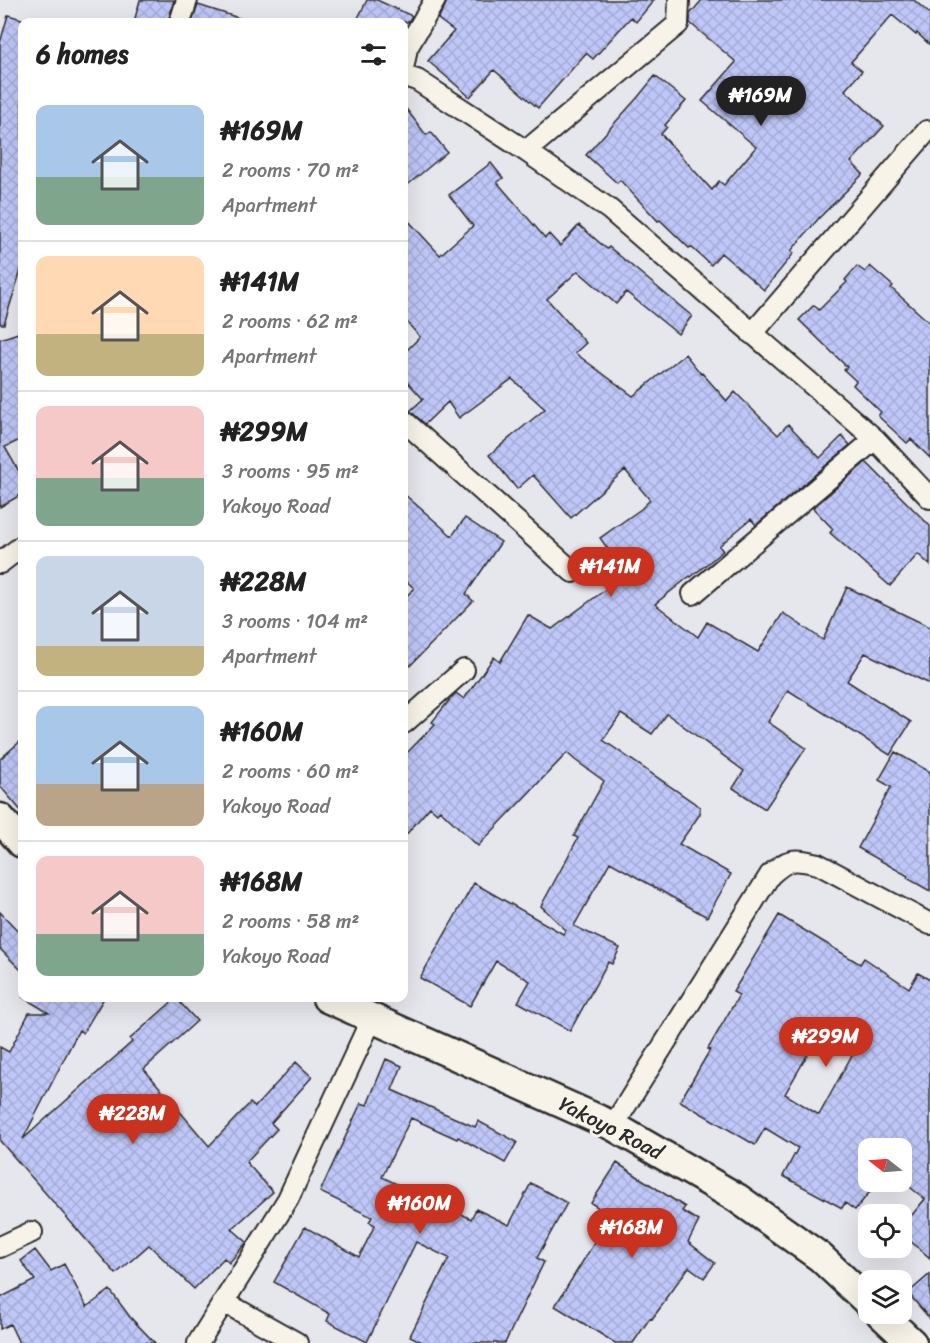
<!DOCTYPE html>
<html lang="en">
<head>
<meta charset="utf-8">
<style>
  body { margin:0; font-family:Sriracha,sans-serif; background:#f2f2f2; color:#222; height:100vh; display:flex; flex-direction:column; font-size:22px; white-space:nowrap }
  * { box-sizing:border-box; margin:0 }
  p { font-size:20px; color:#767676 }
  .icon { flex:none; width:33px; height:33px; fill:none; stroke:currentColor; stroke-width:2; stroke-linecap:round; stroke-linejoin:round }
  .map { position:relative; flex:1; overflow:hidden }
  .panel { position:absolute; left:18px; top:18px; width:390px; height:984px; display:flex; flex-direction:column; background:#fff; border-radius:12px; box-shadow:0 6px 24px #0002 }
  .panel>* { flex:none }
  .needle { width:39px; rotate:287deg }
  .tools { position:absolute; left:858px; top:1138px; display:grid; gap:12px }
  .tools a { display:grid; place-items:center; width:54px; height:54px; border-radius:12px; background:#fff; box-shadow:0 6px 24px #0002; font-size:30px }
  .price { position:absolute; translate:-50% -51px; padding:0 14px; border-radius:21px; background:#c8321e; color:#fff; font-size:20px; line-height:39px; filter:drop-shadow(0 2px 3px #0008) }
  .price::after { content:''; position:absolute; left:50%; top:36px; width:18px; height:14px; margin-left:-9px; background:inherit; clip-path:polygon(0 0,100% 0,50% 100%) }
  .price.selected { background:#222; color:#fff }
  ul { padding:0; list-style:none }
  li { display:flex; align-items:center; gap:18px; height:150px; padding:0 18px }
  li+li { border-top:2px solid #e0e0e0 }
  li span { display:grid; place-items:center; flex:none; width:168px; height:120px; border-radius:12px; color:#555 }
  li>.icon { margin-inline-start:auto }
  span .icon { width:72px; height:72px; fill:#fffc; stroke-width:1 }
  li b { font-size:26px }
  h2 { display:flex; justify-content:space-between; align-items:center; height:72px; padding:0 18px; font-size:26px }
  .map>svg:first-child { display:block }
  .building { fill:url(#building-cross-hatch); stroke:#2b2b2b; stroke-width:1.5; fill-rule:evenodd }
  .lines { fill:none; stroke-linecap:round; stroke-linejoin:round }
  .minor-casing { stroke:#2b2b2b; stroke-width:24 }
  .secondary-casing { stroke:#2b2b2b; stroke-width:33 }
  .minor { stroke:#f7f3e8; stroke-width:20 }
  .secondary { stroke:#f7f3e8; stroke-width:28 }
  .labels { text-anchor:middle; stroke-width:6; stroke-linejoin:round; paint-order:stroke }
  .street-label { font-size:21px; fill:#2b2b2b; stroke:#f7f3e8 }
</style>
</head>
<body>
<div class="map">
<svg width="930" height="1343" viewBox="0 0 930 1343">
  <defs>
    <pattern id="building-cross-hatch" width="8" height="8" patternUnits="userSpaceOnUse" patternTransform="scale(1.5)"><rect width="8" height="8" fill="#bfc7f8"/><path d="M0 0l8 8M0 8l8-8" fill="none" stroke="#a4abd5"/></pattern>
  </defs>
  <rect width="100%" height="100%" fill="#e6e6ed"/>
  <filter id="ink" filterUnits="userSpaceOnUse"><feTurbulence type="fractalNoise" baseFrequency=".0167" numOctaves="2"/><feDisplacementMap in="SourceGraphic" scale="12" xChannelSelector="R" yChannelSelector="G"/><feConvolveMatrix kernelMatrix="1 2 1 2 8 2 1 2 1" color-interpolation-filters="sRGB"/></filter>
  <g filter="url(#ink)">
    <path class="building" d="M 140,0 L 174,0 L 168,22 L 134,22 Z
      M 367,0 L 377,0 L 412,16 L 408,22 L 356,22 Z
      M 447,0 L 654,0 L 636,22 L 631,17 L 593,59 L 586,53 L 538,108 L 494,70 L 470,97 L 428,61 L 454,31 L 438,19 L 445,6 Z
      M 702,0 L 914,0 L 930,14 L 930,45 L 917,33 L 916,35 L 892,15 L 851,62 L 862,71 L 845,90 L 884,126 L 851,162 L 863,174 L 819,218 L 791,251 L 794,253 L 764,290 L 721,253 L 711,265 L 691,247 L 689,248 L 660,220 L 658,221 L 620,180 L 617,183 L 586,155 L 638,97 L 655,76 L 686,101 L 665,125 L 667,127 L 661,134 L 712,190 L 719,181 L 724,185 L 756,147 L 702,101 L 736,62 L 690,23 L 690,14 Z
      M 198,5 L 242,19 L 241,22 L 192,22 Z
      M 8,15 L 22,19 L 22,267 L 4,324 L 0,324 L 0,43 Z
      M 404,106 L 426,135 L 431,132 L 447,152 L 404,188 Z
      M 491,163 L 503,178 L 497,182 L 545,238 L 549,234 L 560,246 L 579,225 L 607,249 L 609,247 L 692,316 L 678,334 L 626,292 L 616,304 L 578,271 L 547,299 L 586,343 L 575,353 L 633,396 L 685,354 L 701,374 L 702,373 L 727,401 L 735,392 L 778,435 L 788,424 L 820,458 L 842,436 L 850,445 L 756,525 L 751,519 L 719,546 L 723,551 L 691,577 L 690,576 L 655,604 L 698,637 L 707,622 L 758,652 L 783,613 L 823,640 L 847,587 L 930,627 L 930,684 L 865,653 L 847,681 L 911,722 L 890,755 L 788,690 L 768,722 L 806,748 L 765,809 L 733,788 L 744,771 L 667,714 L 652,734 L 621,714 L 603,740 L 700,807 L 700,814 L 679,844 L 731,874 L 707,917 L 610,862 L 574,926 L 620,948 L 612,964 L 608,962 L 570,1031 L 518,1002 L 530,981 L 496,961 L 470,1006 L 420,978 L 474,883 L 563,934 L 566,930 L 541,906 L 578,838 L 574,836 L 604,781 L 575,760 L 567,753 L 478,846 L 440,810 L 437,813 L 430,807 L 404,837 L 404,756 L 435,724 L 432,722 L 451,698 L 456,693 L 464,699 L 494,657 L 500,662 L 528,615 L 552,629 L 621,578 L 614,570 L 620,566 L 600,538 L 641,509 L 650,500 L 625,470 L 571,518 L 533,475 L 517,489 L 489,455 L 545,409 L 512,379 L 459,418 L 448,402 L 425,424 L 410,411 L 423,399 L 404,378 L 404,353 L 420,337 L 404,319 L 404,216 L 440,255 L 473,226 L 449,195 Z
      M 857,266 L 865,272 L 870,266 L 893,286 L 891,288 L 930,323 L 930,458 L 911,439 L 907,443 L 878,416 L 881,412 L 853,385 L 856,381 L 844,370 L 847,367 L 799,320 L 814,305 L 819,310 L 847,282 L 845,280 Z
      M 18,333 L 22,345 L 22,439 L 5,447 L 22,477 L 22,494 L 0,507 L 0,339 Z
      M 866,462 L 930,526 L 930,565 L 918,554 L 890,586 L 830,533 L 833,529 L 813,508 Z
      M 404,494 L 452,536 L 465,518 L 501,542 L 466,594 L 473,601 L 404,672 L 404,599 L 414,588 L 404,579 Z
      M 22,740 L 22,812 L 0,786 L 0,759 Z
      M 895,752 L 930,772 L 930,891 L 907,878 L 908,876 L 858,848 L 891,787 L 879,780 Z
      M 0,912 L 22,935 L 22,971 L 0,949 Z
      M 779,915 L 860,964 L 864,958 L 909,988 L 918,973 L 930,980 L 930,1258 L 902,1234 L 902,1227 L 925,1199 L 902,1181 L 902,1149 L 868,1149 L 868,1182 L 878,1182 L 855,1210 L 845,1203 L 842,1208 L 783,1176 L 798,1148 L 765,1128 L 755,1145 L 680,1101 L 710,1050 L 708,1049 L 739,995 L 733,992 ZM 820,1033 L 852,1055 L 819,1115 L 785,1094 Z
      M 24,998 L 104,998 L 83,1033 L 79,1030 L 23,1139 L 132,1042 L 130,1039 L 176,998 L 197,1021 L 144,1069 L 209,1146 L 250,1103 L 255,1107 L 296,1062 L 312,1077 L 271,1123 L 277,1129 L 246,1162 L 273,1192 L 232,1229 L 247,1242 L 229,1263 L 224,1258 L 194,1289 L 149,1245 L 116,1274 L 0,1141 L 0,1047 L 9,1052 L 29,1013 L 49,1013 Z
      M 386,1059 L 402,1066 L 392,1090 L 475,1127 L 478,1121 L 517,1142 L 505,1163 L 458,1137 L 457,1139 L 411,1118 L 382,1177 L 418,1194 L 415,1200 L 448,1217 L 452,1209 L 471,1219 L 476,1209 L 509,1225 L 531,1183 L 567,1203 L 537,1258 L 544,1262 L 505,1343 L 424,1343 L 410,1336 L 449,1258 L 416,1242 L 367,1342 L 327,1321 L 330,1314 L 274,1282 L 305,1227 L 359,1257 L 375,1225 L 369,1222 L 372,1217 L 320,1192 L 361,1103 L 367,1105 Z
      M 617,1163 L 685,1207 L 682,1211 L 699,1221 L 688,1242 L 715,1263 L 704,1278 L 689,1267 L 665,1299 L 666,1300 L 652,1319 L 650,1318 L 633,1343 L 615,1343 L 555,1306 L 611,1216 L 591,1203 Z
      M 35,1250 L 51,1271 L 64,1264 L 87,1307 L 110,1290 L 130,1317 L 155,1343 L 19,1343 L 10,1324 L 0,1329 L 0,1298 L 35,1280 L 21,1261 Z
      M 930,1274 L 930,1319 L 908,1293 Z"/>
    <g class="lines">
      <defs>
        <path id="minor" d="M 180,22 L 187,0
          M 404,64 L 407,48 L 435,0
          M 404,76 L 417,80 L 526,151 L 609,209 L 875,439 L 930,498
          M 526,151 L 678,24 L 679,0
          M 752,334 L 927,131
          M 404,421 L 573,572
          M 0,563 L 22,546
          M 693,594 L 875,439
          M 404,723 L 464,670
          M 613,1126 L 770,875 C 789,858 793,858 818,864 L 930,924
          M 0,1247 L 32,1232
          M 224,1302 L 297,1343
          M 198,1343 L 288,1199 L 372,1018"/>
        <path id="secondary" d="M 0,818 L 22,843
          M 327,998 L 613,1126 L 737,1198 L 820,1257 L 868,1302
          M 881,1314 L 912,1343"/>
      </defs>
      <use href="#minor" class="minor-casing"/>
      <use href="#secondary" class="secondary-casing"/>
      <use href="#minor" class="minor"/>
      <use href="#secondary" class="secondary"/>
    </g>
  </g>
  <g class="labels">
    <g class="street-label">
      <text transform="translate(611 1128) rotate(27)" y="7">Yakoyo Road</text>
    </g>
  </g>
</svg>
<div class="tools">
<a><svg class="needle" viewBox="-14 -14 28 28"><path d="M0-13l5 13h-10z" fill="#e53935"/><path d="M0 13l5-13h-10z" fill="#767676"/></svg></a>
<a><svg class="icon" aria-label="locate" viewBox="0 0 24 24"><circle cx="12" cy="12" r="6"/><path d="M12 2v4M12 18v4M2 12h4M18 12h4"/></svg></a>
<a><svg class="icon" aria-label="layers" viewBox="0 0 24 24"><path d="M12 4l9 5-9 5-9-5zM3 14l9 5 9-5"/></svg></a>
</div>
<b class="price selected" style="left:761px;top:127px">₦169M</b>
<b class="price" style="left:611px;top:598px">₦141M</b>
<b class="price" style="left:826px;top:1068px">₦299M</b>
<b class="price" style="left:133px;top:1145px">₦228M</b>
<b class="price" style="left:420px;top:1235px">₦160M</b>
<b class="price" style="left:632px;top:1259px">₦168M</b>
<section class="panel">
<h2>6 homes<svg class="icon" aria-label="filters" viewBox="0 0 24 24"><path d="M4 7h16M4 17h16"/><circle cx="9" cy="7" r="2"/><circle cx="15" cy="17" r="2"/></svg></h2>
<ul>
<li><span style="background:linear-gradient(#a9c7e8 60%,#7fa58c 0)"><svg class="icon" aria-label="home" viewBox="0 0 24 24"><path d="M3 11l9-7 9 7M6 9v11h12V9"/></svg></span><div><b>₦169M</b><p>2 rooms · 70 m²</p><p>Apartment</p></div></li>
<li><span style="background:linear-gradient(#ffd9b3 65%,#c2b280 0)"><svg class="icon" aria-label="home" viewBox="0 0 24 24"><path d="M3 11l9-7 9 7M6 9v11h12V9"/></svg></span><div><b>₦141M</b><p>2 rooms · 62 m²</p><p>Apartment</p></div></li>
<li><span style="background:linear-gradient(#f6c9c9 60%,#7fa58c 0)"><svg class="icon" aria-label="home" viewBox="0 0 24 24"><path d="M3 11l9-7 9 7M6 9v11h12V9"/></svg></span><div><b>₦299M</b><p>3 rooms · 95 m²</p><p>Yakoyo Road</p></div></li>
<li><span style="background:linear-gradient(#c9d6e8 75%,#c2b280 0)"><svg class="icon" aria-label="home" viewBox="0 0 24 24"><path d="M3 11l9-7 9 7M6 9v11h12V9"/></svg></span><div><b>₦228M</b><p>3 rooms · 104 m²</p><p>Apartment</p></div></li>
<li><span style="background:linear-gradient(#a9c7e8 65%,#b9a48a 0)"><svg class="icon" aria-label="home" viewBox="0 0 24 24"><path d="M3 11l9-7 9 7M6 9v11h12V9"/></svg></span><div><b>₦160M</b><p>2 rooms · 60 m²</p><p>Yakoyo Road</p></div></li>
<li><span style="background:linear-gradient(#f6c9c9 65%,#7fa58c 0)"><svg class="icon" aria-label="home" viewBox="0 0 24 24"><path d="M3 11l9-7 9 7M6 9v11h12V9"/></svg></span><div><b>₦168M</b><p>2 rooms · 58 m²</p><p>Yakoyo Road</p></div></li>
</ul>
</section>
</div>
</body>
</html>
